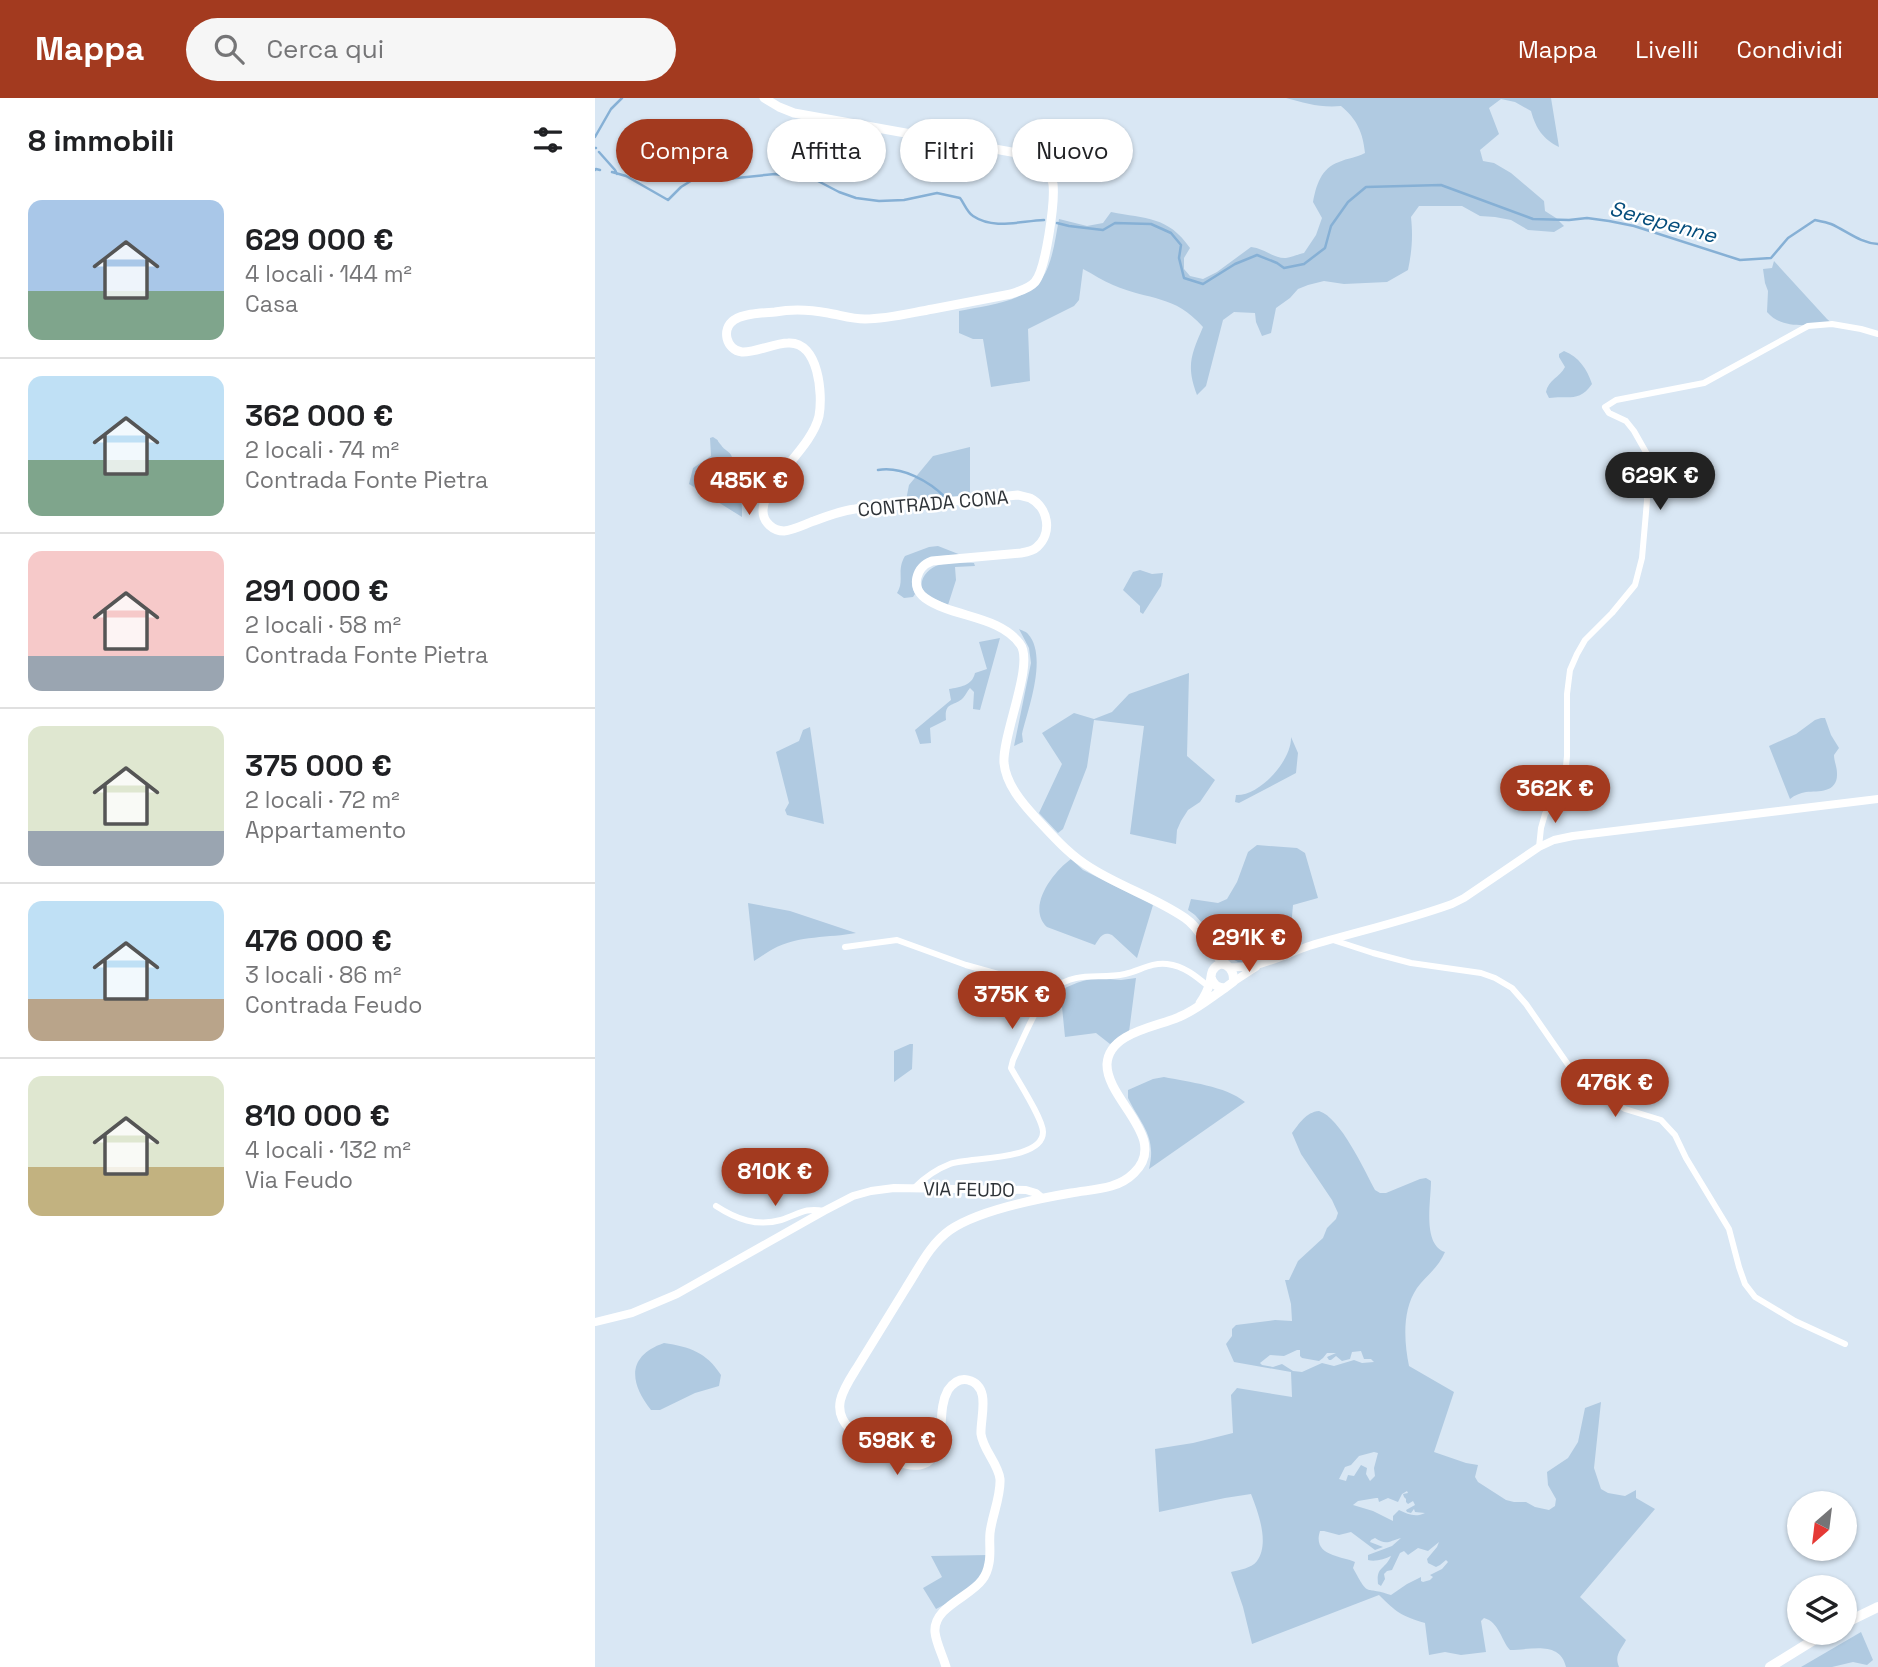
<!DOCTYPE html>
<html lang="it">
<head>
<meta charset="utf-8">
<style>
  body { margin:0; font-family:"Space Grotesk",sans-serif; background:#f6f6f6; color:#202124; height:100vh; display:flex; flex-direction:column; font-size:26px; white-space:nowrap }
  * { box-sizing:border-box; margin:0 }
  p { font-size:23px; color:#757577 }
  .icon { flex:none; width:38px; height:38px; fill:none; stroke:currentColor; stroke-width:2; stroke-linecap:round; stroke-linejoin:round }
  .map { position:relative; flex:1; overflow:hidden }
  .sheet { display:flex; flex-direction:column; background:#fff; width:595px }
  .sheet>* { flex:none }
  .hud { position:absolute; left:21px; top:21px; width:665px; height:63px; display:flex; gap:14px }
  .needle { width:46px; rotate:208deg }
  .controls { position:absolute; left:1192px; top:1393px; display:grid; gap:14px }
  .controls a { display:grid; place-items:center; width:70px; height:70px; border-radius:50%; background:#fff; box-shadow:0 2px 5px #0004; font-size:35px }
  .price { position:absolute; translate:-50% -60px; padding:0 16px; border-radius:24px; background:#a33a1f; color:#fff; font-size:23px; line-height:46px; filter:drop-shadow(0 2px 4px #0008) }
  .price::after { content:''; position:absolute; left:50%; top:42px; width:21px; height:16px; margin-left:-10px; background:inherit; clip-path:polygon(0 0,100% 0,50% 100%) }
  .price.active { background:#222; color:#fff }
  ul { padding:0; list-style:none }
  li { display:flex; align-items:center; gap:21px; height:175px; padding:0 28px }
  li+li { border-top:2px solid #e0e0e0 }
  li span { display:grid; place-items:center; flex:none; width:196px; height:140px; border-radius:14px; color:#555 }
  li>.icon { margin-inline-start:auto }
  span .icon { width:84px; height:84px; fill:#fffc; stroke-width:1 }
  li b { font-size:30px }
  h2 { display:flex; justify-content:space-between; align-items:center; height:84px; padding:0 28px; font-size:30px }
  .chip { padding:0 24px; border-radius:32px; background:#fff; box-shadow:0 2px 5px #0004; font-size:24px; line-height:63px }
  .chip.active { background:#a33a1f; color:#fff }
  header { display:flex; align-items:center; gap:42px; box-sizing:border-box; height:98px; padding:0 35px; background:#a33a1f; color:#fff }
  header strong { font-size:33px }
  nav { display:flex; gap:38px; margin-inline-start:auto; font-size:24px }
  .search { width:490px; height:63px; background:#f6f6f6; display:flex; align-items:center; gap:18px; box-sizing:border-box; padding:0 24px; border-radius:38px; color:#757577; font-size:26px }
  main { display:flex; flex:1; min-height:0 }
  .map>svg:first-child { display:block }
  .green { fill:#b0cae1; fill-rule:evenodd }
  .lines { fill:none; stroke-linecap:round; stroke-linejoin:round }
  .stream { stroke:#86b0d5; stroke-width:2.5 }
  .minor { stroke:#fff; stroke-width:6 }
  .tertiary { stroke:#fff; stroke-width:8 }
  .secondary { stroke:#fff; stroke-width:9 }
  .trunk { stroke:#fff; stroke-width:10 }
  .labels { text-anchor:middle; stroke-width:5; stroke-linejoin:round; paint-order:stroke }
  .street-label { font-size:19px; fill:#2e3338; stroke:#fff }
  .water-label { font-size:21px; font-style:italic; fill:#034c7b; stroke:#fff }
</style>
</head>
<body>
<header>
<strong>Mappa</strong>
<div class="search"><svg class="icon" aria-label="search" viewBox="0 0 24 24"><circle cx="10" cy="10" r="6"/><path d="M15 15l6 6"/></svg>Cerca qui</div>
<nav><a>Mappa</a><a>Livelli</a><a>Condividi</a></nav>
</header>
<main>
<section class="sheet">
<h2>8 immobili<svg class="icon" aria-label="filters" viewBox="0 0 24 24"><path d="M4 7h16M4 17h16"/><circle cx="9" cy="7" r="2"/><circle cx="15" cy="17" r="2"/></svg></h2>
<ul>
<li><span style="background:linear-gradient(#a9c7e8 65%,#7fa58c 0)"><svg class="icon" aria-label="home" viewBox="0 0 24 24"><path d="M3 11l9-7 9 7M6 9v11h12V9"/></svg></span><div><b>629 000 €</b><p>4 locali · 144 m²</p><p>Casa</p></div></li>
<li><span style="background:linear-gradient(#bfe0f5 60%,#7fa58c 0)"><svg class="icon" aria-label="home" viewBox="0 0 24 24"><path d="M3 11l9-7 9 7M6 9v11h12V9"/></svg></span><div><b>362 000 €</b><p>2 locali · 74 m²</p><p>Contrada Fonte Pietra</p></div></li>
<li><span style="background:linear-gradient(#f6c9c9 75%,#9aa5b1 0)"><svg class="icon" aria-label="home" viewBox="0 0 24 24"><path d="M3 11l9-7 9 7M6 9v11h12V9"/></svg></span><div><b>291 000 €</b><p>2 locali · 58 m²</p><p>Contrada Fonte Pietra</p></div></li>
<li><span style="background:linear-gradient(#dfe7d0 75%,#9aa5b1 0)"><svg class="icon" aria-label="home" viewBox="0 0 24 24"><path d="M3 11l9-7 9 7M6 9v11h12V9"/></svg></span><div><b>375 000 €</b><p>2 locali · 72 m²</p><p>Appartamento</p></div></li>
<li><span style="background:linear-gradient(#bfe0f5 70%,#b9a48a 0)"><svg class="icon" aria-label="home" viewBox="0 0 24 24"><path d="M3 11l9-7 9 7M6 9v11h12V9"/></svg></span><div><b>476 000 €</b><p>3 locali · 86 m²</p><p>Contrada Feudo</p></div></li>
<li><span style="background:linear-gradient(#dfe7d0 65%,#c2b280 0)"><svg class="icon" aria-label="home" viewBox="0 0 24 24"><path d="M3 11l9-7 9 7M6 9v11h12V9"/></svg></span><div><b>810 000 €</b><p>4 locali · 132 m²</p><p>Via Feudo</p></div></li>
</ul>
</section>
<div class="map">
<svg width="1283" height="1569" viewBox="0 0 1283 1569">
  <rect width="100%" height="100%" fill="#d9e7f4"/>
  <path class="green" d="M 691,0 L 956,0 L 964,49 C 948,41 941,31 936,13 L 920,4 L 906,1 L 894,10 L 904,36 L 885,52 L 888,63 L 899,65 L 916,75 L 949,103 L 950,113 L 961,120 L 969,128 L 959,134 L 933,132 L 916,122 L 900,119 L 885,118 L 867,108 L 824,108 L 816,119 C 818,138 817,153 813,172 L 792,184 L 749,186 L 729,183 L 713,187 L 703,191 L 695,200 L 681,210 L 676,235 L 667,238 L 661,224 L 660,215 L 639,214 L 628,222 L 611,288 L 602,297 C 591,268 596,257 608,229 C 579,196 555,203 518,187 C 508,183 498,176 488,171 L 484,202 L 479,208 L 433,231 L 435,283 L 396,289 L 388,241 L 378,241 L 364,235 L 364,213 C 396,206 440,204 453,169 C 459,154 461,136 464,121 L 492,128 L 508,125 L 516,114 C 551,121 573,118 595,150 L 589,160 L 589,171 L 595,178 L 608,181 L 622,174 L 656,149 C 669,150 679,161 691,160 C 697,159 704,156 709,155 L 721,137 L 727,120 L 718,104 C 721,88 726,70 744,64 C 753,60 760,60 770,55 C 768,35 762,21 746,8 C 726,10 709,5 691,0 Z
    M 1179,163 L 1232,221 L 1238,226 C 1216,226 1188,233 1172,214 L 1173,193 L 1170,185 L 1168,171 L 1177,170 Z
    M 969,253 C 984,259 992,271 997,286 C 984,305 973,297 954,300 L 951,294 C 953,282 965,279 970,269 L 964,259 L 964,256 Z
    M 118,339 C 127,345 119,339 126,347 C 129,352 135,353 137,359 C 146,377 147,399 147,419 L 94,386 L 98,370 L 116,358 L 115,340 Z
    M 375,349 L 375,400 L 311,402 L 314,387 L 338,358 Z
    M 343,448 L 366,457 C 350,458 326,456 320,474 C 316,482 316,488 320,496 L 318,499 L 309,500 L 302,495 C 310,482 301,473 310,458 L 334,449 Z
    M 379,465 L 380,468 L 360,469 L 361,482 L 353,507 C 347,504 338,501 332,497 C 319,486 332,470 344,467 C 355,464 368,465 379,465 Z
    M 545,472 L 557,476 L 568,475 L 566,488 L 548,516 L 545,514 L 545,508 L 528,492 L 538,474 Z
    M 424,531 C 426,532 432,534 433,536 C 453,558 433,611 427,636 L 428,644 L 419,648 L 436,565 L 434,550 Z
    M 405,540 L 385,612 L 378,611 L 379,594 L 375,590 C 372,593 371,597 368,600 C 359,609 349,603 351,622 L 335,630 L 336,645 L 325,646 L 320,632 L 356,602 L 354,591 C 365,589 377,588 380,575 L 392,571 L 384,544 Z
    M 594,575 L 592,658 L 620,682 L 605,704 L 593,712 L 586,723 L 582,732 L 581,746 L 535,736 L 549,628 L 499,622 L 492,669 L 468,731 L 463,735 L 444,715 L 467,666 L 447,635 L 479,615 L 499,621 L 517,614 L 534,596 Z
    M 1226,620 L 1230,620 L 1236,637 L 1244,650 L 1239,657 C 1239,663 1242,669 1242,675 C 1243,695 1224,693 1211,694 C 1205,695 1200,697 1195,701 L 1174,648 L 1201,636 L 1220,622 Z
    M 215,629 L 229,726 L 192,717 L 190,712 L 194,705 L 181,654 L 204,643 L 208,632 Z
    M 696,639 L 703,655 L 701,675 L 644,705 L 640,704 L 641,697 C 665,698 697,662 696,639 Z
    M 662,747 L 702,750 L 710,755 L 723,800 L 698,807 L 695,841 L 675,852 L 667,860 L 652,864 L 643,864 L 621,852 L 616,844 L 615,834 L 600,817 L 593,812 L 596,801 L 623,805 L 632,801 L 642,784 L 653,754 Z
    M 476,761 L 488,772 L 558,807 L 542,860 L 517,837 C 508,833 505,839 500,847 L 452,829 C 431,809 458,774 476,761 Z
    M 153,805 L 195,813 L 261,835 C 234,840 204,837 178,851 C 172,854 166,859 159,863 Z
    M 500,880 L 526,882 L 541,880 L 534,934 L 515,946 L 501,935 L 470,939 L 467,909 L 456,910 L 456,899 C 470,888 483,884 500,880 Z
    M 315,946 L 318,946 L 317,971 L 299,984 L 299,953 Z
    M 569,979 C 593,984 631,988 650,1004 L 554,1071 C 562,1038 546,1027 533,1000 L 533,992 L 558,981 Z
    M 724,1013 C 745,1019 770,1073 780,1092 L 785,1095 L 791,1095 L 825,1081 L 831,1080 L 836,1083 C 836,1104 827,1146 850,1154 C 844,1169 831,1178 822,1190 C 807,1212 809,1243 814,1268 L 859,1294 L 839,1354 L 871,1365 L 883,1367 L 880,1379 L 883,1384 L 911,1402 L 919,1404 L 931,1404 L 940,1409 L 954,1412 L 960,1408 L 961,1401 L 953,1387 L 952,1374 L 973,1360 L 983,1344 L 990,1310 L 1006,1304 L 999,1370 L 1006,1391 L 1013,1395 L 1030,1398 L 1041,1392 L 1041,1400 L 1060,1411 L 985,1499 L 1031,1542 C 1026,1552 1019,1557 1024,1569 L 971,1569 C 965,1542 935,1552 915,1552 C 906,1542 904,1524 889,1520 L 886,1523 L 891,1554 L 866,1557 L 850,1554 L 834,1557 L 830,1525 C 806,1518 801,1514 784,1497 L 657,1546 L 648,1509 L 636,1474 C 644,1472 657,1470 662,1463 C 675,1445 663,1414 656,1396 L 630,1400 L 564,1414 L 560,1351 L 598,1345 L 638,1335 L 636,1297 L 642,1290 L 697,1299 L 696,1274 L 639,1264 L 631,1246 L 637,1238 L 637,1231 L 641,1227 L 680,1222 L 697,1223 L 696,1206 L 690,1182 L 694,1182 L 703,1163 L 728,1140 L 732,1130 L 741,1121 L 743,1115 L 737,1102 L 706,1056 L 697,1035 C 704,1026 711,1014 724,1013 ZM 702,1252 L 705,1252 L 705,1258 L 707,1260 L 724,1263 L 728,1260 L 732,1255 L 741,1255 L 732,1259 L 734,1262 L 736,1262 L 741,1258 L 747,1263 L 755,1261 L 757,1254 L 766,1253 L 769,1261 L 776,1261 L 779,1264 L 767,1265 L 759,1262 L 739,1268 L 727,1265 L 707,1274 L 698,1273 L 687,1266 L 678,1269 L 667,1267 L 665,1265 L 675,1257 L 689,1258 ZM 779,1354 L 783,1355 L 779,1370 L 780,1378 L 775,1383 L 771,1376 L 772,1370 L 766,1367 L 759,1378 L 753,1377 L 751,1383 L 744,1381 L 750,1369 L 756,1367 L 764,1358 ZM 812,1393 L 813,1395 L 808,1396 L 809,1399 L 811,1401 L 811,1404 L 813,1406 L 818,1403 L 820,1407 L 811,1412 L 812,1414 L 816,1415 L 819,1411 L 820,1414 L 830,1415 C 820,1420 813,1416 804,1412 L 798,1418 L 798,1423 L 778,1413 L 758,1407 L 763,1403 L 781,1400 L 783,1400 L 784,1404 L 793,1400 L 803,1404 L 807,1396 ZM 725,1433 L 729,1433 L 744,1437 L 756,1434 L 780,1452 L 788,1449 L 775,1444 L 776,1442 L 780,1440 C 792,1448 794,1443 806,1440 L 797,1448 L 773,1457 L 773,1462 C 780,1464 790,1461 796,1458 C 790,1472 781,1468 783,1486 L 786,1488 L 790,1481 L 789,1476 L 792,1473 L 797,1472 L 805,1455 L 809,1453 L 813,1457 L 823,1450 L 833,1453 L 844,1444 L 842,1449 L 832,1461 L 833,1465 L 841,1469 L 845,1467 L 851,1462 L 853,1464 L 847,1471 L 835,1477 L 838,1479 L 835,1482 L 828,1484 L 826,1483 L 826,1479 L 812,1486 L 796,1497 C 768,1487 775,1501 758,1470 L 760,1464 C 746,1458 717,1458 725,1433 Z
    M 69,1245 C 95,1249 111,1254 126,1277 L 124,1288 L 100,1295 L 65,1312 L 56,1312 C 34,1284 32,1258 69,1245 Z
    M 393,1457 L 385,1483 L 360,1501 L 341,1511 L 328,1490 L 347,1479 L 336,1458 Z
    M 1266,1534 L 1278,1562 L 1272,1567 L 1258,1564 L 1237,1569 L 1206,1569 Z"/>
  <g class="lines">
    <path class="stream" d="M 0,39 L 16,11 L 27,0
      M 0,50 L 1,50
      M 4,54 L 20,72 L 22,76
      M 0,72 L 1,71 L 5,72
      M 17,74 L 31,78 L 73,102 L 86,89 L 99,81 L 122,82 L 180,76 L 221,82 L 244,94 L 261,100 L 284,103 L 309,102 L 342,95 L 365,100 C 369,105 372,114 378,118 C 399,132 425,123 449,122
      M 462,125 L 474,128 L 508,132 L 520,125 L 556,126 L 576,135 L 586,147 L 584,160 L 589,180 L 608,186 L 640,166 L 662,157 L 682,165 L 689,170 L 709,166 L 730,150 L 736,128 L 753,104 L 771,89 L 846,87 L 938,121 L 974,122 L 992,120 L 1014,123 L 1039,128 L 1145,162 L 1176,160 L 1193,140 L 1220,122 C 1225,123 1231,124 1236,126 C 1252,133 1265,145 1283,146
      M 283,372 C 307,368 334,383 351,400"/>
    <path class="minor" d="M 944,749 L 946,730 L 950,716 L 969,688 L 972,658 L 972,596 L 975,572 L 982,556 L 990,542 L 1017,515 L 1040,487 L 1047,460 L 1052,403 L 1052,356 L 1039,333 L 1031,323 L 1014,315 L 1010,309 L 1021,302 L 1109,285 L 1213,228 L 1237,226 L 1266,231 L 1283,236
      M 738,842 L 778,855 L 816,865 L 886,875 L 900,880 L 917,890 L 931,906 L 974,968 L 986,982 L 1000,994 L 1030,1011 L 1066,1022 L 1080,1037 L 1091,1060 L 1134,1131 L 1144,1169 L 1150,1186 L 1160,1199 L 1200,1223 L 1250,1246
      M 250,849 L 302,842 L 371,867 L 421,881 L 454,894
      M 319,1090 C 328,1081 342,1071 355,1066 C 374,1059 448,1063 448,1034 C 448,1021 423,983 416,970 L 418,962 C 427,944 443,902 458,891 C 482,872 504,882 530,876 C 544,873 557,864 572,866 C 589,868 601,878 614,889
      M 121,1108 C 141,1121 162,1129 186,1122 C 203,1117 209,1109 229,1113"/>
    <path class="tertiary" d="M 635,869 C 664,871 688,857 714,848 C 761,834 810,823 857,806 L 869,800 L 944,749 L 959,742 L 978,738 L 1283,701
      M 638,884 L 661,869
      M 0,1224 L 37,1215 L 82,1196 L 229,1113 L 258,1098 L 276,1093 L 299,1090 L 431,1092 L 441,1095 L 447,1100"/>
    <path class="secondary" d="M 169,0 L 184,9 L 199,15 L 422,55 C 432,59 445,62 452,71 C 454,74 457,82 458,86 C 460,104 451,171 440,184 C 434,191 424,193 416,196 C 390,201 364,206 338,211 C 315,215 293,221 270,221 C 257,221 245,217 233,215 C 217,212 196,211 180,214 C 168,215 150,215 139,222 C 126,231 131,252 147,254 C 159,255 180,245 193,245 C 224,243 228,297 224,318 C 216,352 168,383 168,413 C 168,424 178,433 189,433 C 199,432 210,426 219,423 C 232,418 246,413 260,411 C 277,408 295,408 312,407 C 349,404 386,401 423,397 C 427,398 431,399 435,400 C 453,409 458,435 442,449 C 438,453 432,454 426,455 L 337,463 C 321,469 315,489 330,500 C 358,520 404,517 425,546 C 440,565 407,637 409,665 C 411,686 427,705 441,720 C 458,738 474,757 496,770 C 526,789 561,800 590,820 C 608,832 612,854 632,867
      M 605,905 C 610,898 613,892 615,884 C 616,881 616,874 618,872 C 626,859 641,870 638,884 L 630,890 C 623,890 618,887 616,879
      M 351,1569 C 348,1558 341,1545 340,1534 C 338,1509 375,1499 387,1482 C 391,1477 393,1471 394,1465 C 396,1455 394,1445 395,1435 C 397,1417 406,1399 405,1381 C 403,1365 388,1352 386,1336 C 385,1320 397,1288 373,1282 C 365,1280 358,1285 353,1292 C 343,1310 349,1332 342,1351 C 327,1391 273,1347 256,1332 C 233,1311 250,1289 263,1268 C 279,1242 295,1216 311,1190 C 324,1170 335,1146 355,1132 C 384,1112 441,1101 476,1095 C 498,1091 522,1092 539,1075 C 575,1040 511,1002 512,966 C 514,934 562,929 584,919 C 601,912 615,900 630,890"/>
    <path class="trunk" d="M 1250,1525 L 1283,1509
      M 1175,1569 L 1230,1535"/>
  </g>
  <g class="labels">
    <g class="street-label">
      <text transform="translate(338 405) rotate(-5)" y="7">CONTRADA CONA</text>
      <text transform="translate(374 1091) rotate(1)" y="7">VIA FEUDO</text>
    </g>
    <g class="water-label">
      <text transform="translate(1068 124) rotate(15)" y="7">Serepenne</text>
    </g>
  </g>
</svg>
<div class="controls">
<a><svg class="needle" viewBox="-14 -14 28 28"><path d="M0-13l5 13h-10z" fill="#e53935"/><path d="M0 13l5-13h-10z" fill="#757577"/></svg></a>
<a><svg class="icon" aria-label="layers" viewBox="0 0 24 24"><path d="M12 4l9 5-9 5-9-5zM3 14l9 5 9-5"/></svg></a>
</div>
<b class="price active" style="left:1065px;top:414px">629K €</b>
<b class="price" style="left:154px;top:419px">485K €</b>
<b class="price" style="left:960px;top:727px">362K €</b>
<b class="price" style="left:654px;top:876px">291K €</b>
<b class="price" style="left:417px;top:933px">375K €</b>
<b class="price" style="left:1020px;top:1021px">476K €</b>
<b class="price" style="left:180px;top:1110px">810K €</b>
<b class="price" style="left:302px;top:1379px">598K €</b>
<div class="hud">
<a class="chip active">Compra</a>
<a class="chip">Affitta</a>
<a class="chip">Filtri</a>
<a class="chip">Nuovo</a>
</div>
</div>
</main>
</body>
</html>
